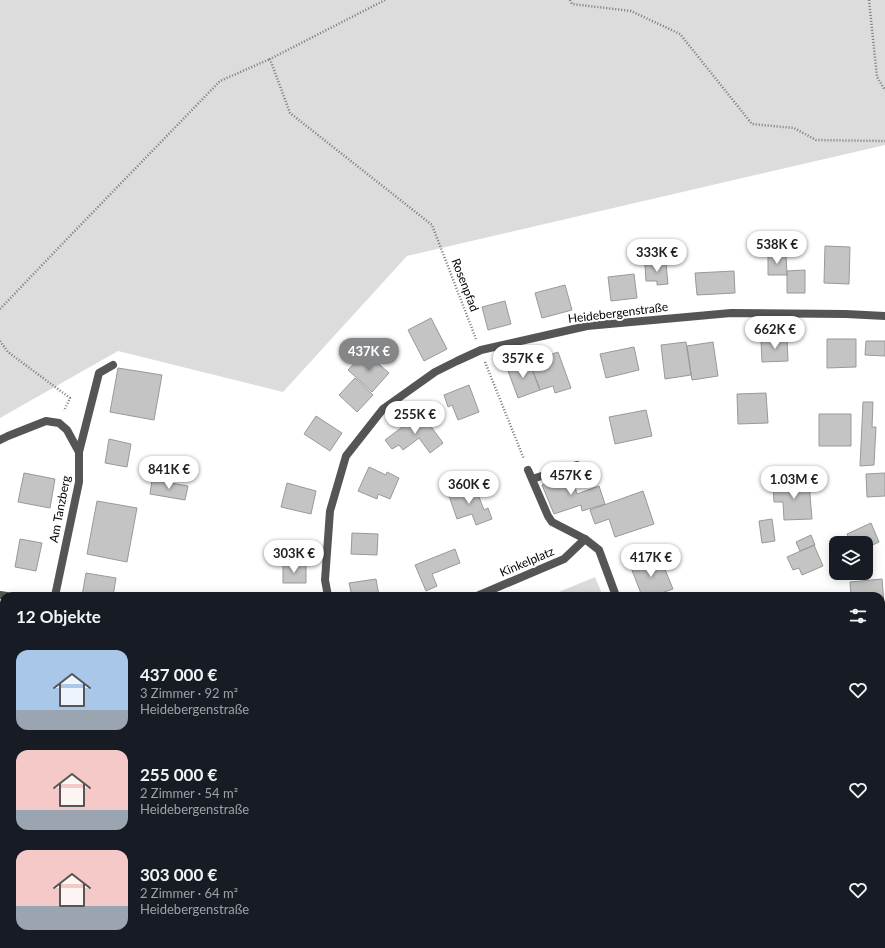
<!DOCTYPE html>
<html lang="de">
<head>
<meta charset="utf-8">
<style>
  body { margin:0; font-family:Lato,sans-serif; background:#20242c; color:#f1f3f6; height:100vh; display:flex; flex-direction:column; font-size:15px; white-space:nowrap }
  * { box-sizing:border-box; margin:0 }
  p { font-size:13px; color:#9ea1a6 }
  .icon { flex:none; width:22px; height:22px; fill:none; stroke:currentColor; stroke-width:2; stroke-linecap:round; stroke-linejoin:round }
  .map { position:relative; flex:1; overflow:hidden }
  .sheet { position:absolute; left:0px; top:592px; width:885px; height:356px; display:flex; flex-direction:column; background:#171b24; border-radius:12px 12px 0 0; box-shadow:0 2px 10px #0003 }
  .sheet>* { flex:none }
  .controls { position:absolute; left:829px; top:536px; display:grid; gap:8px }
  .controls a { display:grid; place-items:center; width:44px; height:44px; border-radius:8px; background:#171b24; box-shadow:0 2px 10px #0003; font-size:20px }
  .price { position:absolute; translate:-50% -34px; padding:0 9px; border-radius:14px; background:#fff; color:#222; font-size:13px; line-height:26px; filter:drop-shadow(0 1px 2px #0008) }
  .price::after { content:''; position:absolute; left:50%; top:24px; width:12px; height:9px; margin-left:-6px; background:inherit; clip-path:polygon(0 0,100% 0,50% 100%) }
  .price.current { background:#858687; color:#fff }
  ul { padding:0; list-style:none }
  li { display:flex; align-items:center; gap:12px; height:100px; padding:0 16px }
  li span { display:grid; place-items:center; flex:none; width:112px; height:80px; border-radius:12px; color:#555 }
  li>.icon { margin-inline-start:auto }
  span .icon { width:48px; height:48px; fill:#fffc; stroke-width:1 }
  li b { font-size:17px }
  h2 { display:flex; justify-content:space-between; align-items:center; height:48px; padding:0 16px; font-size:17px }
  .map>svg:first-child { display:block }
  .green { fill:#dcdcdc }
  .building { fill:#c4c4c4; stroke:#999 }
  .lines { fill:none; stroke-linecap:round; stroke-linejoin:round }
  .path { stroke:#777; stroke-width:2.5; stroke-dasharray:1 2; stroke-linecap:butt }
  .lane { stroke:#555; stroke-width:8 }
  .street { stroke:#555; stroke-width:8 }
  .labels { text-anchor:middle; stroke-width:4; stroke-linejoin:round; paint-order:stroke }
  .street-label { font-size:12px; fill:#000; stroke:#fff }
</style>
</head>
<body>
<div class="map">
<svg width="885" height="948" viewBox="0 0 885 948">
  <rect width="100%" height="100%" fill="#fff"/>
  <path class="green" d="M 0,0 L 885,0 L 885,145 L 407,256 L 283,392 L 118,351 L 0,418 Z
    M 595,577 L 603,596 L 549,596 Z"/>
  <path class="building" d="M 825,246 L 850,247 L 849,284 L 824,283 Z
    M 786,255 L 787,275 L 768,275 L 768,256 Z
    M 666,263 L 668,284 L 657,285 L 657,281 L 646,281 L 645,265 Z
    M 805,270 L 805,293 L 787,293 L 787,271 Z
    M 734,271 L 735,293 L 697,295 L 695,273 Z
    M 634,274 L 637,298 L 611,301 L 608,277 Z
    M 565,285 L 572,310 L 542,318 L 535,293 Z
    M 505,301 L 511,324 L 488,330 L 482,307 Z
    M 431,318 L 447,349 L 424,361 L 408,330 Z
    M 787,338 L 788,361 L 762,362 L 761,340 Z
    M 827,339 L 856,339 L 856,367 L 827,368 Z
    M 866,341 L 885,341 L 885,356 L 865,355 Z
    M 686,342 L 691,375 L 665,379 L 661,345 Z
    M 713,342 L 718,376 L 692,380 L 687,346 Z
    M 634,347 L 639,370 L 606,378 L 600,354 Z
    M 365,352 L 389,373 L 372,392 L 348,370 Z
    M 558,352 L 571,388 L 555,393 L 553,386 L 540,390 L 529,361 L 544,355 L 544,357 Z
    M 529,361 L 540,390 L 518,398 L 507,368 Z
    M 118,368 L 162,375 L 154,420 L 110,412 Z
    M 355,378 L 373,395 L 357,412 L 339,395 Z
    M 469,385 L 479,412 L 458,420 L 452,405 L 448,407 L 444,395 Z
    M 766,393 L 768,423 L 738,424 L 737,394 Z
    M 863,402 L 873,402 L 872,427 L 876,427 L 874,465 L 860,466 Z
    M 646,410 L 652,436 L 615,444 L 609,417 Z
    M 421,413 L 443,443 L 430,453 L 419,438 L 403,450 L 399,445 L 392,449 L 385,440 Z
    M 819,414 L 851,414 L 851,446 L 819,446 Z
    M 316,416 L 342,433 L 330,451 L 304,434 Z
    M 109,439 L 131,444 L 127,467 L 105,463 Z
    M 369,467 L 386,475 L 387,472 L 399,478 L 390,499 L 378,494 L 377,499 L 358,491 Z
    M 24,473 L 55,479 L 50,508 L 18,502 Z
    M 885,473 L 885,496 L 867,497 L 866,474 Z
    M 571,474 L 577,494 L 599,486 L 605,504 L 582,511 L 581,505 L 554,514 L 542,485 Z
    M 152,480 L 188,486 L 185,500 L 150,494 Z
    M 287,483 L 316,491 L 311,514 L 281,507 Z
    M 809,483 L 812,519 L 784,520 L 783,502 L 774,502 L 773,484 Z
    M 474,484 L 484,510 L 488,508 L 492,519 L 476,525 L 472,514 L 457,519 L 448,493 Z
    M 643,491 L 654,524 L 615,537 L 609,519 L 595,524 L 590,510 Z
    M 97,501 L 137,508 L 127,562 L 87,554 Z
    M 772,519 L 775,541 L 762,543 L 759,521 Z
    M 871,523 L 879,542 L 866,548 L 866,543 L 851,543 L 847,534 Z
    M 352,533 L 378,534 L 377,555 L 351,554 Z
    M 811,535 L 815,545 L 800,551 L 796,542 Z
    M 20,539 L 42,543 L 36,571 L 15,567 Z
    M 306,543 L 306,564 L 283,564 L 283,544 Z
    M 814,545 L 823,566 L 802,575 L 799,568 L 793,570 L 787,557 Z
    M 455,549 L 460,563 L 432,574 L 437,586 L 426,591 L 415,565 Z
    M 653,557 L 657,569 L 664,567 L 673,589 L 653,596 L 642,596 L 630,565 Z
    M 283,564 L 306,564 L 306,583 L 283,583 Z
    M 86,573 L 116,578 L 113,596 L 82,596 Z
    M 376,579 L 379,596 L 352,596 L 349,583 Z
    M 882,579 L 884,604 L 881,605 L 881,596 L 851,596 L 850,582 Z
    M 0,620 L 4,620 L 4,649 L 0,649 Z
    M 0,667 L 4,668 L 4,704 L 0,703 Z
    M 881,815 L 885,822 L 885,833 L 881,835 Z
    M 885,833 L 885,855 L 881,858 L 881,835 Z
    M 62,944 L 83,944 L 84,948 L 52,948 L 52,946 Z
    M 101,944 L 132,944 L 133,948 L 102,948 Z
    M 547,945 L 576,945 L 576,948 L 547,948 Z"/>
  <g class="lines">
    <path class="path" d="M 385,0 L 270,59 L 290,113 L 432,225 L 476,339
      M 570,0 L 572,4 L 631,11 L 680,34 L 752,124 L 794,128 L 816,140 L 885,141
      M 869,0 L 877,77 L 885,90
      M 0,309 L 67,239 L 220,81 L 270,59
      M 0,341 L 8,352 L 70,398 L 64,411
      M 485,362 L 524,459
      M 651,944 L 680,948"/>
    <path class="lane" d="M 532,479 L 577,465
      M 0,595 L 7,596
      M 477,596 L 564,559 L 585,539 L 552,522 L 548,516 L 528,470"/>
    <path class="street" d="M 0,440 L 8,436 L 46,421 L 59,423 L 67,430 L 79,452 L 79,482 L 55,596
      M 79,452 L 99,373 L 113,365
      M 585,539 L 599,550 L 616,596
      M 328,596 L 325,580 L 330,511 L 346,456 L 383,409 L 435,372 L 457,361 L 481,350 L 587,326 L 731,313 L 846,314 L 885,316
      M 881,639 L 885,643
      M 0,837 L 4,838
      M 601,944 L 601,948"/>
  </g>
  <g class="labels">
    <g class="street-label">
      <text transform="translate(465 285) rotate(69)" y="4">Rosenpfad</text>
      <text transform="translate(618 313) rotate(-7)" y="4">Heidebergenstraße</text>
      <text transform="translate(60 509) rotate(-79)" y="4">Am Tanzberg</text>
      <text transform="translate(527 562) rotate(-23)" y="4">Kinkelplatz</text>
    </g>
  </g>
</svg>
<div class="controls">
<a><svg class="icon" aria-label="layers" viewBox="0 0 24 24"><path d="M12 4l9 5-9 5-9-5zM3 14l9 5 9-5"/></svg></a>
</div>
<b class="price" style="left:777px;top:265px">538K €</b>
<b class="price" style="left:657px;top:273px">333K €</b>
<b class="price" style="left:775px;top:350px">662K €</b>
<b class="price current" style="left:369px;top:372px">437K €</b>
<b class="price" style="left:523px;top:379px">357K €</b>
<b class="price" style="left:415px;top:435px">255K €</b>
<b class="price" style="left:169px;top:490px">841K €</b>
<b class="price" style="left:571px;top:496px">457K €</b>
<b class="price" style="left:794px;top:500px">1.03M €</b>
<b class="price" style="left:469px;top:505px">360K €</b>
<b class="price" style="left:294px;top:574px">303K €</b>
<b class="price" style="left:651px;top:578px">417K €</b>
<section class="sheet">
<h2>12 Objekte<svg class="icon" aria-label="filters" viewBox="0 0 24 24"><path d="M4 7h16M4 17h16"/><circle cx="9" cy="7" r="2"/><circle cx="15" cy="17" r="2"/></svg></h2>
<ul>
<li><span style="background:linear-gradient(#a9c7e8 75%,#9aa5b1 0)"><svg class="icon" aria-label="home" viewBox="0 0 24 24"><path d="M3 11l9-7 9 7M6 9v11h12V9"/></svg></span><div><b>437 000 €</b><p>3 Zimmer · 92 m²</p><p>Heidebergenstraße</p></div><svg class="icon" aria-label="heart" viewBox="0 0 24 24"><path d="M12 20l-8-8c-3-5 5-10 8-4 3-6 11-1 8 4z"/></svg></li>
<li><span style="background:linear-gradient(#f6c9c9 75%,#9aa5b1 0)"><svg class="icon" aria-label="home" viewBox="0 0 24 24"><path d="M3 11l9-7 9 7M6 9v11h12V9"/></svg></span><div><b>255 000 €</b><p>2 Zimmer · 54 m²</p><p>Heidebergenstraße</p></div><svg class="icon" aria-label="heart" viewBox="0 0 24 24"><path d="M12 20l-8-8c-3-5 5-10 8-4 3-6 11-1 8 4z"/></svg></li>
<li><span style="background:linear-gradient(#f6c9c9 70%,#9aa5b1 0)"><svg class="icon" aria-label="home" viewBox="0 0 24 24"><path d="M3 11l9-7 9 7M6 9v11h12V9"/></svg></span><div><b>303 000 €</b><p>2 Zimmer · 64 m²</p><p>Heidebergenstraße</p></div><svg class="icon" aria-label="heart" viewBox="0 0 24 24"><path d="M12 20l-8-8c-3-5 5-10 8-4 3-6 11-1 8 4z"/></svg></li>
</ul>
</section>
</div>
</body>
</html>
